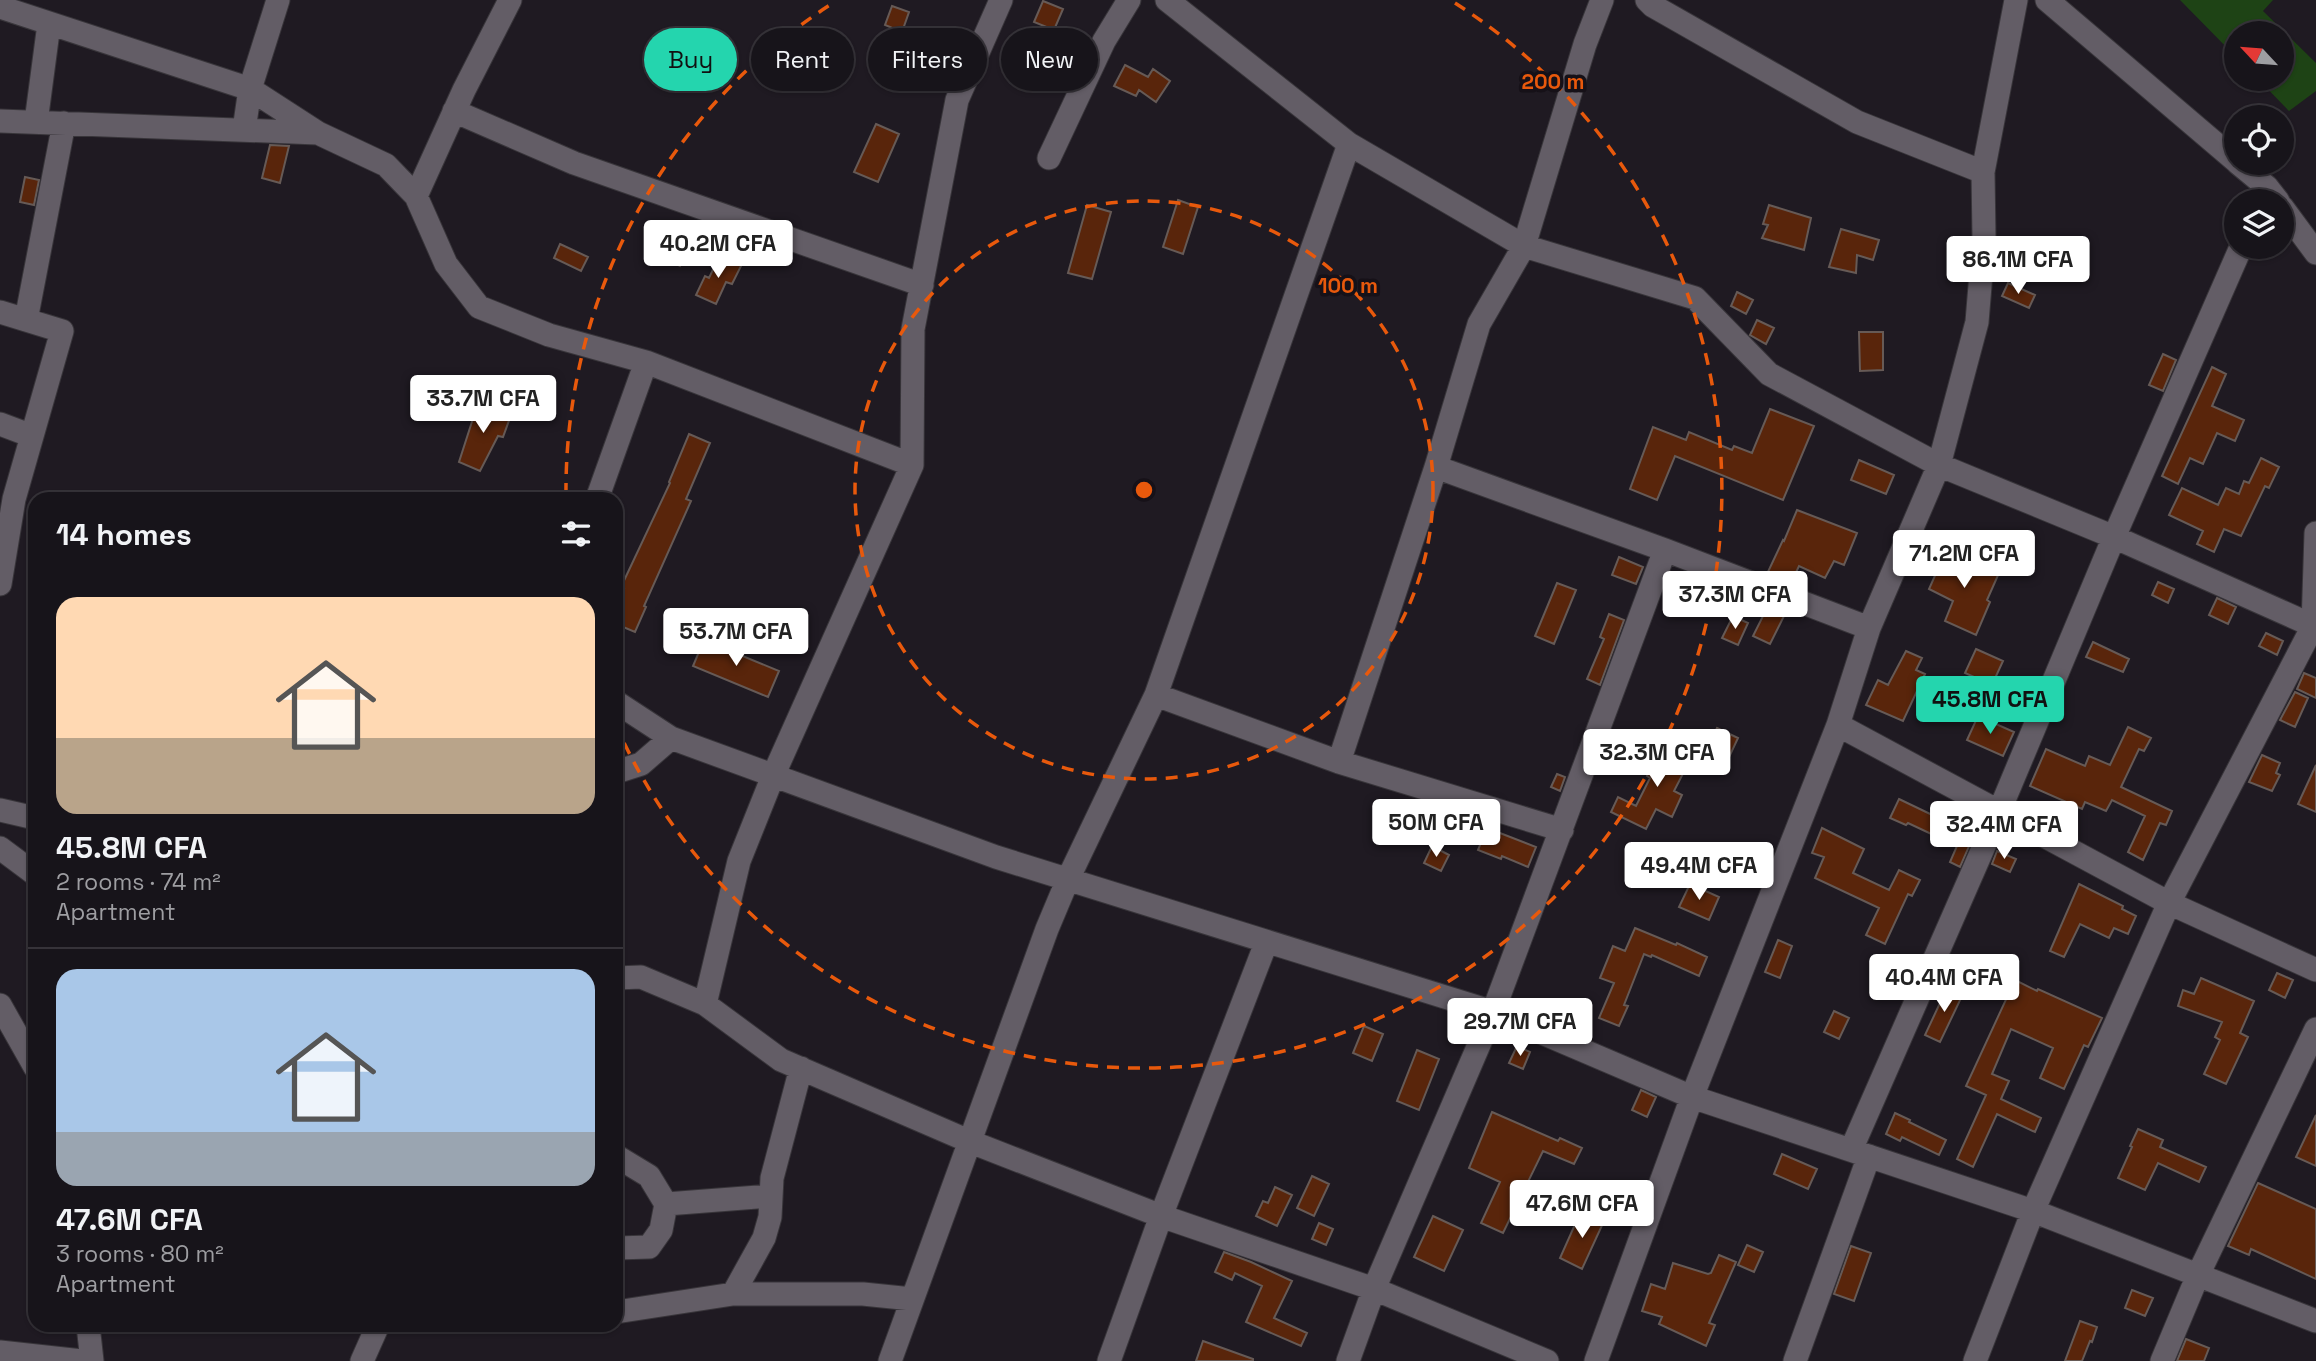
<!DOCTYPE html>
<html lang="en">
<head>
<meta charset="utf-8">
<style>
  body { margin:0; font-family:"Space Grotesk",sans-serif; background:#242127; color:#f1f3f6; height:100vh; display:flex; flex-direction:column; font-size:26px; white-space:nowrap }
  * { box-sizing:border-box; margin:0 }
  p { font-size:23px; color:#9e9ea2 }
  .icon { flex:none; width:38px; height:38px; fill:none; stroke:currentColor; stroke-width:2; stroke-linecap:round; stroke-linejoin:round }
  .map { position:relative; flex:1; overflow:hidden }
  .sheet { position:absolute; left:28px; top:492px; width:595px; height:840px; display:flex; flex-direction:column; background:#17141a; border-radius:21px; box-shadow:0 2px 5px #0004,0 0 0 2px #363339 }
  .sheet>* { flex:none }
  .guide { position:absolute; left:644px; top:28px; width:665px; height:63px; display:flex; gap:14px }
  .needle { width:46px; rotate:296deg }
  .controls { position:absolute; left:2224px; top:21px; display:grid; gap:14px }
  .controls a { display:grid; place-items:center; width:70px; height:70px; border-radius:50%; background:#17141a; box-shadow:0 2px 5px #0004,0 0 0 2px #363339; font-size:35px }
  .price { position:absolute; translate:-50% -60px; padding:0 16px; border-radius:7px; background:#fff; color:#222; font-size:23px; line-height:46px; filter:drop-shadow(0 2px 4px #0008) }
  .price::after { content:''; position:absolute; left:50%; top:42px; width:21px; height:16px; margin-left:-10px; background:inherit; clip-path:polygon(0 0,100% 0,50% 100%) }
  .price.active { background:#24d5ae; color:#111 }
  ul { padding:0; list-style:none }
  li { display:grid; align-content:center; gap:14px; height:371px; padding:0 28px }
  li+li { border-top:2px solid #363339 }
  li span { display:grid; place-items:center; height:217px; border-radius:21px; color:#555 }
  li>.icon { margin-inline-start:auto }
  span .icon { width:126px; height:126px; fill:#fffc; stroke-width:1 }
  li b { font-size:30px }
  h2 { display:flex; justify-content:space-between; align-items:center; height:84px; padding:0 28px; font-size:30px }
  .chip { padding:0 24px; border-radius:32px; background:#17141a; box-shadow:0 2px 5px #0004,0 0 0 2px #363339; font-size:24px; line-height:63px }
  .chip.active { background:#24d5ae; color:#111 }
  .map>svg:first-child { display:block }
  .green { fill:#1e4315 }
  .building { fill:#59250b; stroke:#665a56; stroke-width:2 }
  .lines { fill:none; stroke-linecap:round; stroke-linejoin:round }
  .minor-casing { stroke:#38353a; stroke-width:25 }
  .minor { stroke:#635d66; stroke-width:23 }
  .ring { fill:none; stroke:#e8590c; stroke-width:3.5; stroke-dasharray:12 9 }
  .centre { fill:#e8590c; stroke:#161118; stroke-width:3.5 }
  .ring-label { font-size:21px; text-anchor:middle; font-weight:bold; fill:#e8590c; stroke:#161118; stroke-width:7; stroke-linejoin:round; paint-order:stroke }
</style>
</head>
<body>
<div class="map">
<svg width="2316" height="1361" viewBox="0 0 2316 1361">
  <rect width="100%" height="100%" fill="#1f1a22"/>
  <path class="green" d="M 2180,0 L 2273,0 L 2263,11 L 2316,63 L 2316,91 L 2289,111 L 2258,79 L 2282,79 L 2282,33 L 2236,33 L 2236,57 Z"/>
  <path class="building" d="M 1043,1 L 1063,9 L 1054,30 L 1034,22 Z
    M 892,6 L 909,12 L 902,32 L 885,25 Z
    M 1125,65 L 1148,77 L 1153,69 L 1170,81 L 1156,102 L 1139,90 L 1136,96 L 1114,86 Z
    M 876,124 L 899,134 L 878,182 L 854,172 Z
    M 270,145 L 289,146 L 280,183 L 262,178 Z
    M 25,177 L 39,180 L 34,205 L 20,202 Z
    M 1178,200 L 1198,207 L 1183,254 L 1163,247 Z
    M 1087,205 L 1111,212 L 1092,279 L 1068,273 Z
    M 1769,205 L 1811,218 L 1804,250 L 1762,238 L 1768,225 L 1763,224 Z
    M 1841,229 L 1879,240 L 1873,260 L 1857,255 L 1856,273 L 1829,267 Z
    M 666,243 L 687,253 L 680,266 L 660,256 Z
    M 560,244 L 588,257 L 581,271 L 554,258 Z
    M 720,255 L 741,266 L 732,284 L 726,282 L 716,304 L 696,295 L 705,276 L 709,278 Z
    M 2008,283 L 2035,295 L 2029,308 L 2002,296 Z
    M 1737,292 L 1753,300 L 1746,314 L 1731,306 Z
    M 1757,320 L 1774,328 L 1766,344 L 1750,335 Z
    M 1859,332 L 1883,332 L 1883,370 L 1860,371 Z
    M 2163,354 L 2176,360 L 2163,391 L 2149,385 Z
    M 2212,367 L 2226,374 L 2212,406 L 2244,420 L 2235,441 L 2217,433 L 2203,464 L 2190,458 L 2178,484 L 2162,476 Z
    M 478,403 L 511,415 L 503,437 L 498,436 L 480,471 L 459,462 Z
    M 1770,409 L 1814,426 L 1783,500 L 1675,456 L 1657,500 L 1630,489 L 1653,427 L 1686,440 L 1689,432 L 1732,450 L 1734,446 L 1752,453 Z
    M 689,434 L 710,443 L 686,499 L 691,501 L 644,606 L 646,607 L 635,632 L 616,624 L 616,609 L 624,589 L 621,587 L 670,483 L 669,482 Z
    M 2261,458 L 2279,467 L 2269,488 L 2265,486 L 2241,536 L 2224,529 L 2214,552 L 2197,544 L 2203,531 L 2169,515 L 2182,488 L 2218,505 L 2226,488 L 2239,494 L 2244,481 L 2249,483 Z
    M 1859,460 L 1894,475 L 1886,494 L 1851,480 Z
    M 1797,510 L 1857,533 L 1844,565 L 1834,561 L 1825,578 L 1799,566 L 1791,583 L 1767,574 L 1783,540 L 1784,541 Z
    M 1946,551 L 1999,573 L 1987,600 L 1990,602 L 1976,635 L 1945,621 L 1953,601 L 1929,589 Z
    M 1619,557 L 1643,567 L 1636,584 L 1612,575 Z
    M 2158,582 L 2174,589 L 2168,603 L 2152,595 Z
    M 1557,583 L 1576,590 L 1554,644 L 1535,636 Z
    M 2217,598 L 2236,607 L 2228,624 L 2209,615 Z
    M 1767,608 L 1784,616 L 1770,644 L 1753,636 Z
    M 1609,614 L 1624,620 L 1600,685 L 1587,679 L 1604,639 L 1600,637 Z
    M 1733,616 L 1748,623 L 1738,645 L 1722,638 Z
    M 2266,633 L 2283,641 L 2277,655 L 2259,646 Z
    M 704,640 L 779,671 L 768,697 L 693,666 Z
    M 2093,642 L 2129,659 L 2123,672 L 2086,657 Z
    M 1976,649 L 2003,661 L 1992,685 L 1965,673 Z
    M 1906,651 L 1922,658 L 1916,670 L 1925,674 L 1903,721 L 1866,705 L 1878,680 L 1888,685 Z
    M 2304,673 L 2316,678 L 2316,698 L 2297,689 Z
    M 2295,692 L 2308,698 L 2295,727 L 2280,720 Z
    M 1978,716 L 2014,732 L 2003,756 L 1967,740 Z
    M 2128,727 L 2151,738 L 2144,751 L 2139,749 L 2121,787 L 2172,811 L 2166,825 L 2160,823 L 2143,860 L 2128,852 L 2145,816 L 2112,800 L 2106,811 L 2085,802 L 2082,809 L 2030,786 L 2046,749 L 2085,766 L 2089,756 L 2110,765 Z
    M 1717,728 L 1738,738 L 1723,770 L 1701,760 Z
    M 1662,744 L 1691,758 L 1674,791 L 1682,795 L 1672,817 L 1656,809 L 1646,829 L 1611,812 L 1618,797 L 1636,806 L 1650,778 L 1647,776 Z
    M 2262,755 L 2280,763 L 2276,773 L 2280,775 L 2272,791 L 2249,782 Z
    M 2316,765 L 2316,812 L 2298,804 Z
    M 1557,774 L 1565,777 L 1560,791 L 1551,787 Z
    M 1899,799 L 1974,835 L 1960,867 L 1950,862 L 1957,846 L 1908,823 L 1906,825 L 1890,818 Z
    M 1487,828 L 1536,847 L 1528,867 L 1502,856 L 1501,859 L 1478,850 Z
    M 1822,828 L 1864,849 L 1853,873 L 1889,890 L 1899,870 L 1920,880 L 1912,896 L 1908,894 L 1885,944 L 1866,935 L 1879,908 L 1815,878 L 1824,857 L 1812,853 Z
    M 1432,846 L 1449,855 L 1441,871 L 1424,863 Z
    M 1997,851 L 2016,859 L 2010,872 L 1992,864 Z
    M 1690,884 L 1719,897 L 1709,920 L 1679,907 Z
    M 2079,884 L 2123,906 L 2122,909 L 2136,916 L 2128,934 L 2114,928 L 2109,938 L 2080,924 L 2064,957 L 2050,951 Z
    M 1635,928 L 1676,945 L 1677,943 L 1707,957 L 1699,976 L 1652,955 L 1651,957 L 1644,954 L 1624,1005 L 1628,1006 L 1619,1026 L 1599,1018 L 1614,983 L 1600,978 L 1613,946 L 1625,951 Z
    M 1778,940 L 1792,946 L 1780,978 L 1765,972 Z
    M 2277,973 L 2293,980 L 2285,998 L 2269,990 Z
    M 2201,978 L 2254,1001 L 2240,1033 L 2248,1037 L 2226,1084 L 2204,1074 L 2220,1040 L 2215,1037 L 2222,1022 L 2178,1006 L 2183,990 L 2194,994 Z
    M 2015,980 L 2037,991 L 2038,989 L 2102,1018 L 2088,1047 L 2084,1045 L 2064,1089 L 2040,1078 L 2053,1048 L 2011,1029 L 1992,1074 L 2009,1081 L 2001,1099 L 2041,1118 L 2035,1132 L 1997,1114 L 1973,1167 L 1957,1159 L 1986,1095 L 1966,1086 Z
    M 1948,986 L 1963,994 L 1940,1042 L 1925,1035 Z
    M 1834,1011 L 1849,1018 L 1839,1039 L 1824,1032 Z
    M 1364,1026 L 1383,1034 L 1372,1061 L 1353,1053 Z
    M 1517,1046 L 1530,1052 L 1523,1069 L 1509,1063 Z
    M 1417,1050 L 1439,1059 L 1419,1110 L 1397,1101 Z
    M 1641,1090 L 1656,1097 L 1647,1117 L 1632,1110 Z
    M 1492,1112 L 1558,1141 L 1560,1138 L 1582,1148 L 1574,1164 L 1543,1151 L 1503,1233 L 1481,1223 L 1500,1182 L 1469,1168 Z
    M 1895,1113 L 1910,1120 L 1909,1122 L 1946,1140 L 1939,1155 L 1902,1137 L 1900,1141 L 1886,1134 Z
    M 2316,1115 L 2316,1166 L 2296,1157 Z
    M 2138,1129 L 2163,1140 L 2160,1147 L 2206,1167 L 2199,1182 L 2158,1163 L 2145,1190 L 2118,1178 L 2132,1147 L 2130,1146 Z
    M 1782,1154 L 1817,1169 L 1808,1189 L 1774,1174 Z
    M 1312,1176 L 1329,1184 L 1314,1216 L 1297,1208 Z
    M 2258,1183 L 2316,1209 L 2316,1279 L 2251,1249 L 2249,1255 L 2228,1246 Z
    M 1275,1187 L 1292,1195 L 1277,1226 L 1256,1216 L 1263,1201 L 1268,1203 Z
    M 1581,1211 L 1604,1221 L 1582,1269 L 1560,1258 Z
    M 1433,1216 L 1463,1230 L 1444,1271 L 1414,1257 Z
    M 1319,1223 L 1333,1229 L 1326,1245 L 1312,1239 Z
    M 1747,1245 L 1763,1252 L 1754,1272 L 1738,1265 Z
    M 1851,1246 L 1871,1253 L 1854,1301 L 1834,1294 Z
    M 1224,1252 L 1251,1262 L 1292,1281 L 1274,1318 L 1307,1333 L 1301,1346 L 1246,1322 L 1262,1286 L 1235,1273 L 1232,1280 L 1215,1272 Z
    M 1719,1255 L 1736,1262 L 1709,1323 L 1715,1325 L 1706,1346 L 1659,1324 L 1662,1317 L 1642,1311 L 1651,1284 L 1665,1289 L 1673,1263 L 1708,1274 L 1711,1273 Z
    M 2132,1290 L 2153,1298 L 2145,1316 L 2125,1308 Z
    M 2080,1321 L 2097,1327 L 2092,1342 L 2090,1341 L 2082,1361 L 2065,1361 Z
    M 2186,1339 L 2209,1348 L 2204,1361 L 2177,1361 Z
    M 1203,1341 L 1253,1359 L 1253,1361 L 1196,1361 Z"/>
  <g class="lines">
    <defs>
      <path id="minor" d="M 1167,0 L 1349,144 L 1524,246 L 1695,298 L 1769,374 L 1939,465 L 2114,537 L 2316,627
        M 1647,0 L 1653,6 L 1857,122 L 1983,172
        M 2047,0 L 2236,161
        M 0,7 L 250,89 L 318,133 L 386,165 L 416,196 L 446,264 L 479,307 L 549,335 L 646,362
        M 454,111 L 574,163 L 922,285
        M 0,121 L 318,133
        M 36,122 L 49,24
        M 244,130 L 250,89 L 278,0
        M 1049,158 L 1104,41 L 1129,0
        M 2238,163 L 2267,187 L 2278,201
        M 416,196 L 464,90 L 510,0
        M 2282,207 L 2316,253
        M 0,312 L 62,331 L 14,499 L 0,584
        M 26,320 L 64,123
        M 0,424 L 32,436
        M 1436,467 L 1665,550 L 1869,628
        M 597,499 L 646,362 L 912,465 L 913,329 L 957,100 L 1001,0
        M 1156,695 L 1339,762 L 1562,830
        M 616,702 L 671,738 L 996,857 L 1493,1012 L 1692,1097 L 2033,1211 L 2316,1321
        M 1838,725 L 2169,903 L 2316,970
        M 1339,762 L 1436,467 L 1479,324 L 1524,246 L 1585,44 L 1602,0
        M 616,772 L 641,764 L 671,738
        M 0,810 L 35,818
        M 0,848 L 35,874
        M 616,978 L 641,977 L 705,1004 L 781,1060 L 971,1142 L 1161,1216 L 1374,1289 L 1547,1361
        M 705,1004 L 739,861 L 773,776 L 912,465
        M 0,1005 L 35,1067
        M 1851,1150 L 1999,812 L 2114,537 L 2241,247
        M 616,1156 L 649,1176 L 666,1204 L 661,1230 L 649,1247 L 617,1248 L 616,1250
        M 666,1204 L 771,1196
        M 733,1294 L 764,1238 L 770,1217 L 772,1178 L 801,1068
        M 616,1312 L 733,1294 L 863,1294 L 912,1299
        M 88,1325 L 92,1361
        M 0,1352 L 82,1361
        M 362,1361 L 378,1325
        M 890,1361 L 1047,929 L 1068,879 L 1156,695 L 1349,144
        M 1109,1361 L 1161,1216 L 1266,943
        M 1348,1361 L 1374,1289 L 1493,1012 L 1665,550
        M 1596,1361 L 1692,1097 L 1838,725 L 1869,628 L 1939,465 L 1977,322 L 1984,237 L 1983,172 L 2016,0
        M 1795,1361 L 1869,1156
        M 1975,1361 L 2033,1211 L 2169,903 L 2313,626 L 2316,533
        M 2162,1361 L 2198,1275 L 2316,1029"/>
    </defs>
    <use href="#minor" class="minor-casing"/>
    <use href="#minor" class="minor"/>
  </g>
  <g class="ring">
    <circle cx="1144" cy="490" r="289"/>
    <path d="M566 495A578 578 0 0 1 833 3M1455 3A578 578 0 1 1 618 730"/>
  </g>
  <circle cx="1144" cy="490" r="10" class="centre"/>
  <g class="ring-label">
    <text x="1553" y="89">200 m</text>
    <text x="1348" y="293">100 m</text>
  </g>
</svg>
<div class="controls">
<a><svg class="needle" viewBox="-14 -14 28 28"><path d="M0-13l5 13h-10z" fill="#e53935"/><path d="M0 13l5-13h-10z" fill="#9e9ea2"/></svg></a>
<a><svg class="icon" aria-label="locate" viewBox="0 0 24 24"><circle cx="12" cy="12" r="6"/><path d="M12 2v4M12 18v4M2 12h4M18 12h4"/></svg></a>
<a><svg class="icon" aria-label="layers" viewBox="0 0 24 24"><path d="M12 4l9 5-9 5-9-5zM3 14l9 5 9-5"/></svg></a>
</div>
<b class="price" style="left:718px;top:280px">40.2M CFA</b>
<b class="price" style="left:2018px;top:296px">86.1M CFA</b>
<b class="price" style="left:483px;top:435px">33.7M CFA</b>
<b class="price" style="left:1964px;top:590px">71.2M CFA</b>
<b class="price" style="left:1735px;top:631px">37.3M CFA</b>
<b class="price" style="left:736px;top:668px">53.7M CFA</b>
<b class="price active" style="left:1990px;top:736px">45.8M CFA</b>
<b class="price" style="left:1657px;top:789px">32.3M CFA</b>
<b class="price" style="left:1436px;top:859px">50M CFA</b>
<b class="price" style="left:2004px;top:861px">32.4M CFA</b>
<b class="price" style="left:1699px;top:902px">49.4M CFA</b>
<b class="price" style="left:1944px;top:1014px">40.4M CFA</b>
<b class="price" style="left:1520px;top:1058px">29.7M CFA</b>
<b class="price" style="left:1582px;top:1240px">47.6M CFA</b>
<div class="guide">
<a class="chip active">Buy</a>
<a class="chip">Rent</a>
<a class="chip">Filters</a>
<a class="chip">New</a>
</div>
<section class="sheet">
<h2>14 homes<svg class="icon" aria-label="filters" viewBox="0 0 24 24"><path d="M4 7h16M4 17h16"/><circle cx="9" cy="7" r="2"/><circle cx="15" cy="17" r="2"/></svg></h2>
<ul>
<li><span style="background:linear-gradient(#ffd9b3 65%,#b9a48a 0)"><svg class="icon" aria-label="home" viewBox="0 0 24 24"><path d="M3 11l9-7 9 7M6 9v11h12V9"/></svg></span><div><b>45.8M CFA</b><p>2 rooms · 74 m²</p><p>Apartment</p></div></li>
<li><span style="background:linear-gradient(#a9c7e8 75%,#9aa5b1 0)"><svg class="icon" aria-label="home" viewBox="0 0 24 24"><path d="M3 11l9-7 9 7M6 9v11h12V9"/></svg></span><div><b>47.6M CFA</b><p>3 rooms · 80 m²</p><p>Apartment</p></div></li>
</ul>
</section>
</div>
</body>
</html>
